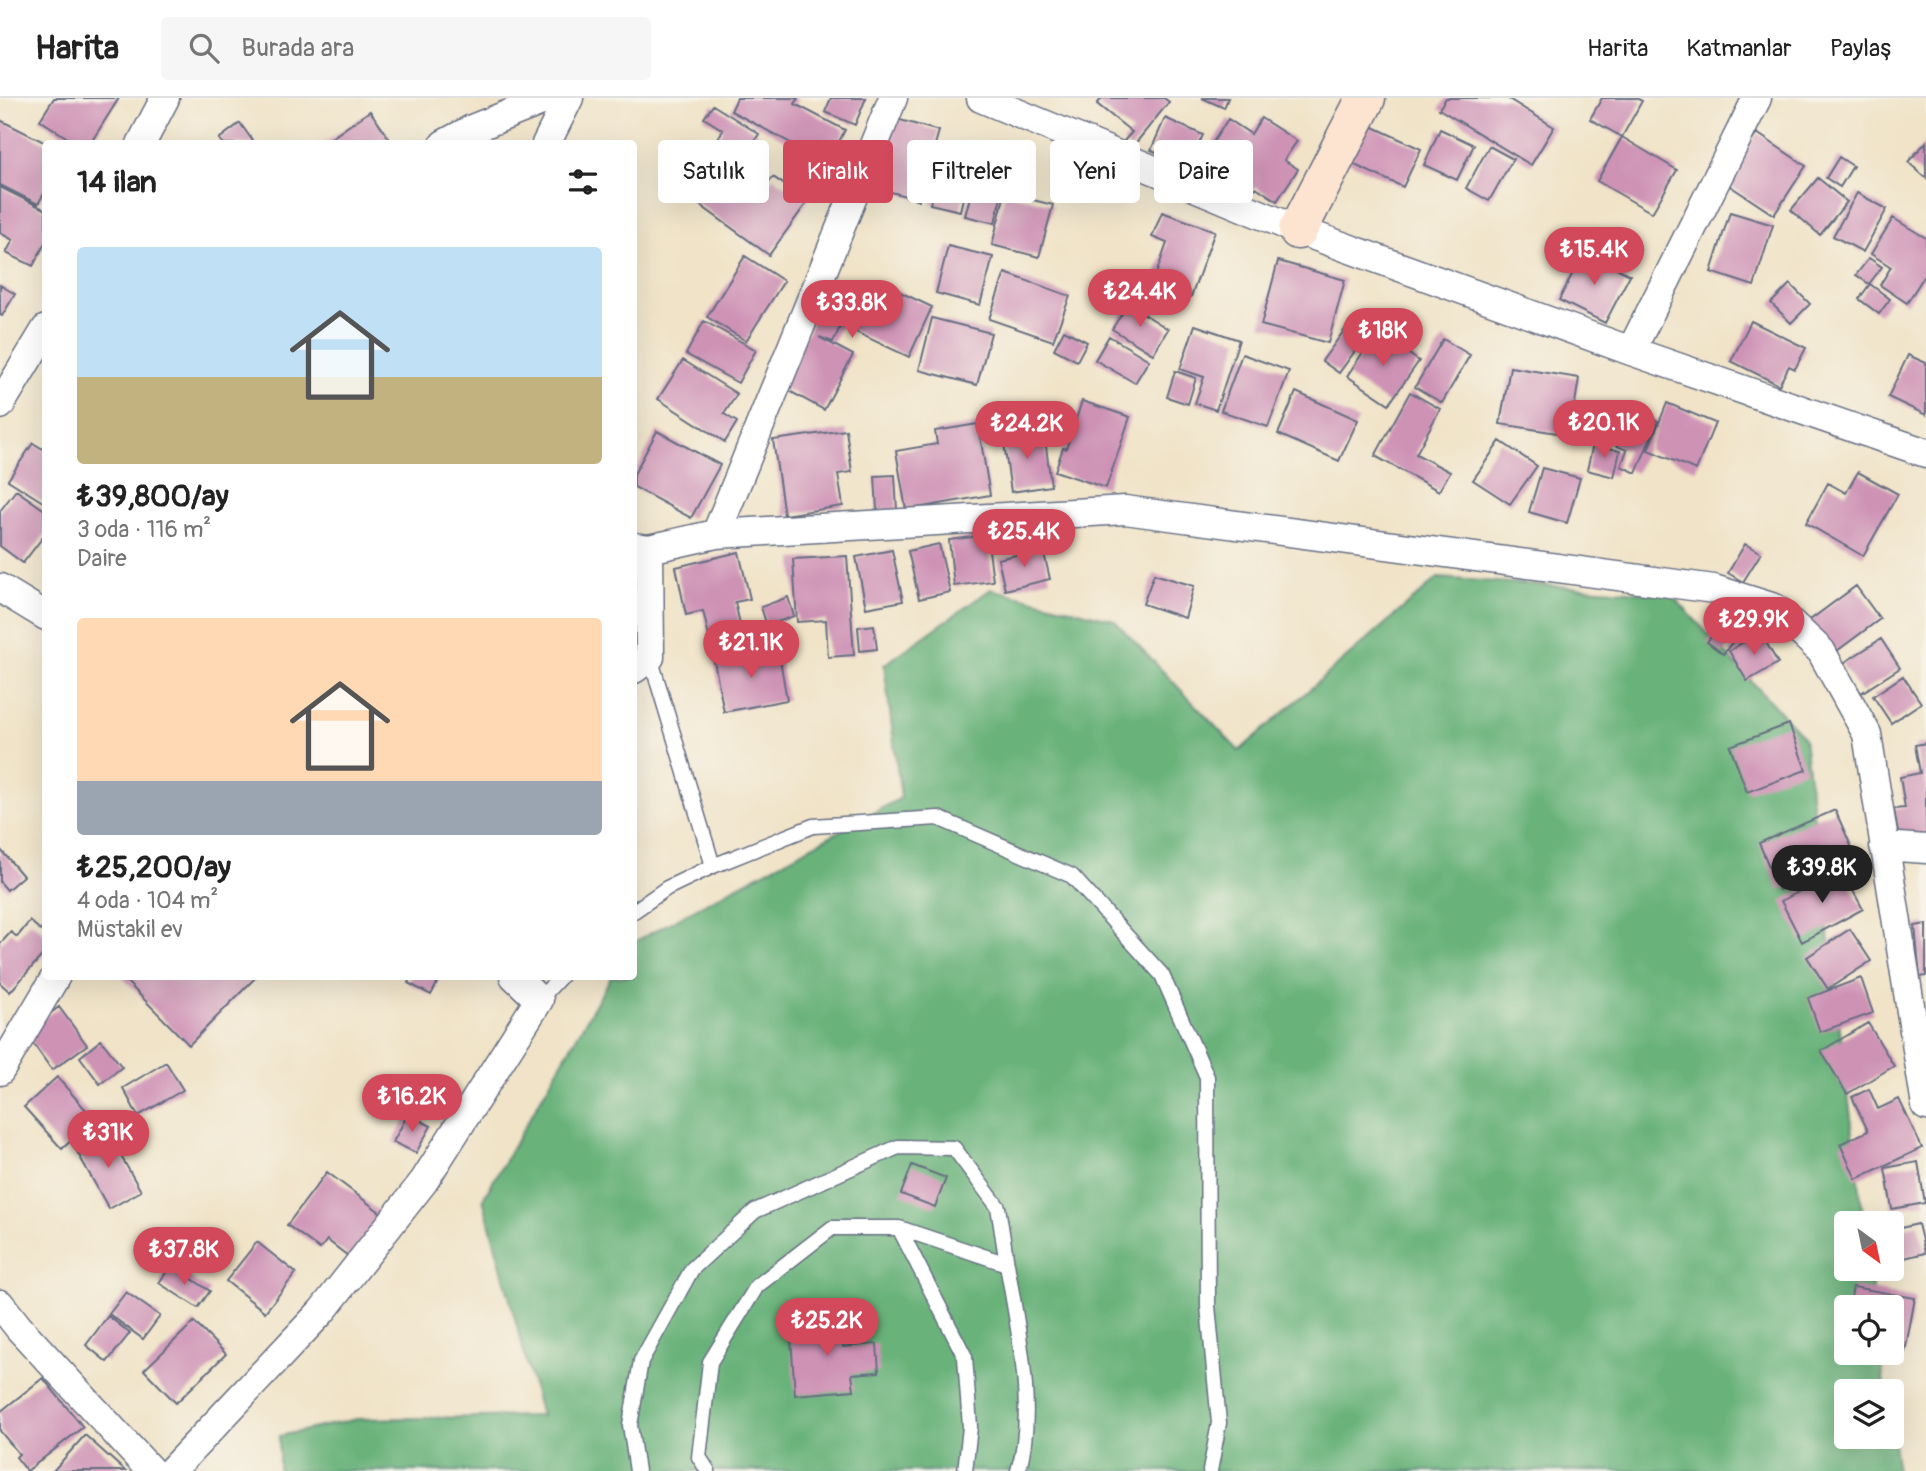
<!DOCTYPE html>
<html lang="tr">
<head>
<meta charset="utf-8">
<style>
  body { margin:0; font-family:Pangolin,sans-serif; background:#f6f6f6; color:#222; height:100vh; display:flex; flex-direction:column; font-size:26px; white-space:nowrap }
  * { box-sizing:border-box; margin:0 }
  p { font-size:23px; color:#767676 }
  .icon { flex:none; width:38px; height:38px; fill:none; stroke:currentColor; stroke-width:2; stroke-linecap:round; stroke-linejoin:round }
  .map { position:relative; flex:1; overflow:hidden }
  .sheet { position:absolute; left:42px; top:42px; width:595px; height:840px; display:flex; flex-direction:column; background:#fff; border-radius:7px; box-shadow:0 7px 28px #0002 }
  .sheet>* { flex:none }
  .hud { position:absolute; left:658px; top:42px; width:665px; height:63px; display:flex; gap:14px }
  .needle { width:46px; rotate:147deg }
  .fabs { position:absolute; left:1834px; top:1113px; display:grid; gap:14px }
  .fabs a { display:grid; place-items:center; width:70px; height:70px; border-radius:7px; background:#fff; box-shadow:0 7px 28px #0002; font-size:35px }
  .price { position:absolute; translate:-50% -60px; padding:0 16px; border-radius:24px; background:#d1495b; color:#fff; font-size:23px; line-height:46px; filter:drop-shadow(0 2px 4px #0008) }
  .price::after { content:''; position:absolute; left:50%; top:42px; width:21px; height:16px; margin-left:-10px; background:inherit; clip-path:polygon(0 0,100% 0,50% 100%) }
  .price.on { background:#222; color:#fff }
  ul { padding:0; list-style:none }
  li { display:grid; align-content:center; gap:14px; height:371px; padding:0 35px }
  li span { display:grid; place-items:center; height:217px; border-radius:7px; color:#555 }
  li>.icon { margin-inline-start:auto }
  span .icon { width:126px; height:126px; fill:#fffc; stroke-width:1 }
  li b { font-size:30px }
  h2 { display:flex; justify-content:space-between; align-items:center; height:84px; padding:0 35px; font-size:30px }
  .chip { padding:0 24px; border-radius:7px; background:#fff; box-shadow:0 7px 28px #0002; font-size:24px; line-height:63px }
  .chip.on { background:#d1495b; color:#fff }
  header { display:flex; align-items:center; gap:42px; box-sizing:border-box; height:98px; padding:0 35px; background:#fff; border-bottom:2px solid #e0e0e0 }
  header strong { font-size:33px }
  nav { display:flex; gap:38px; margin-inline-start:auto; font-size:24px }
  .search { width:490px; height:63px; background:#f6f6f6; display:flex; align-items:center; gap:18px; box-sizing:border-box; padding:0 24px; border-radius:7px; color:#767676; font-size:26px }
  .map>svg:first-child { display:block }
  .forest { fill:#69b27a; stroke:#42706c; stroke-width:2 }
  .building { fill:#ce92b5 }
  .lines { fill:none; stroke-linecap:round; stroke-linejoin:round }
  .lane-casing { stroke:#666e83; stroke-width:17 }
  .street-casing { stroke:#666e83; stroke-width:31 }
  .secondary-casing { stroke:#666e83; stroke-width:41 }
  .lane { stroke:#fff; stroke-width:14 }
  .street { stroke:#fff; stroke-width:28 }
  .secondary { stroke:#fde4d0; stroke-width:38 }
</style>
</head>
<body>
<header>
<strong>Harita</strong>
<div class="search"><svg class="icon" aria-label="search" viewBox="0 0 24 24"><circle cx="10" cy="10" r="6"/><path d="M15 15l6 6"/></svg>Burada ara</div>
<nav><a>Harita</a><a>Katmanlar</a><a>Paylaş</a></nav>
</header>
<div class="map">
<svg width="1926" height="1373" viewBox="0 0 1926 1373">
  <rect width="100%" height="100%" fill="#f7f3e8"/>
  <filter id="ink" filterUnits="userSpaceOnUse"><feTurbulence type="fractalNoise" baseFrequency=".0143" numOctaves="2"/><feDisplacementMap in="SourceGraphic" scale="14" xChannelSelector="R" yChannelSelector="G"/><feConvolveMatrix kernelMatrix="1 2 1 2 8 2 1 2 1" color-interpolation-filters="sRGB"/></filter>
  <filter id="wash" filterUnits="userSpaceOnUse"><feTurbulence type="fractalNoise" baseFrequency=".00686" numOctaves="4" result="noise"/><feDisplacementMap in="SourceGraphic" scale="28" xChannelSelector="R" yChannelSelector="G"/><feGaussianBlur stdDeviation="1.57" result="paint"/><feColorMatrix in="noise" values="0 0 0 0 0 0 0 0 0 0 0 0 0 0 0 0 0 1.4 0 .05"/><feComposite in="paint" operator="in"/></filter>
  <g filter="url(#wash)">
    <rect width="100%" height="100%" fill="#f0e3c7"/>
    <path class="forest" d="M 1438,480 L 1671,496 L 1804,640 L 1864,1125 L 1846,1125 L 1846,1171 L 1870,1171 L 1874,1209 L 1846,1209 L 1846,1255 L 1880,1255 L 1885,1293 L 1846,1293 L 1846,1339 L 1892,1338 L 1897,1373 L 279,1373 L 279,1338 L 357,1321 L 541,1318 L 483,1101 L 611,879 L 634,878 L 634,844 L 901,700 L 884,567 L 991,491 L 1114,522 L 1239,653 Z"/>
    <g id="blocks">
      <path class="building" d="M 54,0 L 119,0 L 90,46 L 77,46 L 40,22 Z
        M 737,0 L 798,0 L 795,6 L 845,32 L 828,65 L 731,13 Z
        M 831,0 L 866,0 L 855,27 L 825,14 Z
        M 1102,0 L 1164,0 L 1169,4 L 1131,51 L 1123,44 L 1132,34 L 1097,6 Z
        M 1202,0 L 1228,0 L 1224,10 Z
        M 1446,0 L 1507,0 L 1554,29 L 1531,67 L 1439,11 Z
        M 1602,0 L 1636,0 L 1642,3 L 1622,39 L 1590,21 Z
        M 713,7 L 759,36 L 738,69 L 711,52 L 723,32 L 704,20 Z
        M 370,13 L 393,46 L 323,46 Z
        M 886,18 L 939,33 L 919,102 L 867,87 Z
        M 1165,20 L 1203,37 L 1189,68 L 1151,52 Z
        M 1261,20 L 1297,43 L 1284,62 L 1298,71 L 1277,103 L 1256,89 L 1251,95 L 1201,63 L 1228,21 L 1251,36 Z
        M 0,22 L 46,45 L 46,92 L 38,106 L 0,87 Z
        M 240,25 L 255,46 L 223,46 L 219,41 Z
        M 1365,25 L 1421,51 L 1403,89 L 1348,64 Z
        M 1440,31 L 1474,47 L 1457,82 L 1424,67 Z
        M 1757,35 L 1806,68 L 1774,117 L 1724,84 Z
        M 1622,39 L 1677,72 L 1652,115 L 1597,83 Z
        M 686,43 L 760,97 L 773,79 L 808,103 L 769,157 L 660,78 Z
        M 1926,44 L 1926,80 L 1908,64 Z
        M 1489,48 L 1513,61 L 1489,103 L 1466,90 Z
        M 1839,59 L 1853,68 L 1840,89 L 1826,80 Z
        M 940,63 L 957,67 L 955,76 L 968,79 L 960,113 L 930,106 Z
        M 1818,80 L 1847,104 L 1820,137 L 1791,112 Z
        M 974,83 L 1003,90 L 995,125 L 965,118 Z
        M 0,89 L 46,112 L 46,143 L 33,168 L 6,155 L 13,142 L 0,135 Z
        M 1005,95 L 1053,107 L 1039,159 L 992,147 Z
        M 1857,95 L 1887,111 L 1863,154 L 1833,138 Z
        M 1162,114 L 1215,133 L 1191,199 L 1153,185 L 1167,145 L 1152,139 Z
        M 1730,114 L 1773,127 L 1754,188 L 1711,174 Z
        M 1893,120 L 1926,140 L 1926,175 L 1907,205 L 1880,187 L 1891,169 L 1871,156 Z
        M 948,148 L 993,159 L 980,207 L 936,195 Z
        M 1584,153 L 1630,177 L 1605,225 L 1559,202 Z
        M 745,158 L 784,183 L 746,243 L 707,219 Z
        M 1869,160 L 1882,169 L 1869,186 L 1856,177 Z
        M 1278,163 L 1345,182 L 1328,245 L 1261,227 Z
        M 1005,175 L 1070,198 L 1053,243 L 989,221 Z
        M 1790,186 L 1810,206 L 1791,225 L 1771,205 Z
        M 1870,186 L 1890,201 L 1879,216 L 1859,201 Z
        M 0,187 L 15,196 L 2,218 L 0,217 Z
        M 885,187 L 932,209 L 909,259 L 841,227 L 833,244 L 819,239 L 853,257 L 824,312 L 782,289 L 827,192 L 873,213 Z
        M 1128,206 L 1168,231 L 1153,256 L 1112,231 Z
        M 932,220 L 991,235 L 977,287 L 919,272 Z
        M 704,223 L 756,252 L 738,285 L 686,256 Z
        M 1751,223 L 1806,250 L 1795,271 L 1789,268 L 1779,287 L 1731,263 Z
        M 1195,227 L 1239,242 L 1216,312 L 1195,305 L 1204,279 L 1180,271 Z
        M 1346,230 L 1363,242 L 1339,275 L 1322,263 Z
        M 1064,232 L 1087,244 L 1077,263 L 1054,251 Z
        M 1377,234 L 1419,263 L 1389,306 L 1347,278 Z
        M 1109,238 L 1149,262 L 1135,285 L 1095,262 Z
        M 1443,241 L 1470,257 L 1442,305 L 1415,289 Z
        M 1242,256 L 1289,273 L 1268,329 L 1221,313 Z
        M 1908,257 L 1926,265 L 1926,317 L 1888,299 Z
        M 683,262 L 737,296 L 724,316 L 737,324 L 725,344 L 658,301 Z
        M 1510,269 L 1579,280 L 1570,337 L 1500,326 Z
        M 1175,273 L 1196,280 L 1188,306 L 1167,299 Z
        M 1296,294 L 1358,322 L 1339,363 L 1278,336 Z
        M 1410,294 L 1440,311 L 1416,356 L 1450,374 L 1439,393 L 1375,358 Z
        M 1082,303 L 1130,319 L 1106,390 L 1055,373 L 1063,350 L 1066,351 Z
        M 1667,305 L 1715,325 L 1696,372 L 1648,352 Z
        M 1627,310 L 1658,323 L 1636,375 L 1621,368 L 1627,352 L 1612,346 Z
        M 978,326 L 990,397 L 906,412 L 896,353 L 937,346 L 935,333 Z
        M 846,332 L 852,374 L 838,376 L 843,408 L 784,417 L 773,342 Z
        M 1044,332 L 1051,388 L 1011,394 L 1003,338 Z
        M 657,333 L 720,367 L 691,420 L 634,389 L 634,376 Z
        M 1500,343 L 1537,368 L 1510,406 L 1473,382 Z
        M 33,345 L 46,353 L 46,406 L 8,382 Z
        M 1593,346 L 1620,353 L 1614,379 L 1587,372 Z
        M 1542,370 L 1580,380 L 1567,425 L 1529,414 Z
        M 1858,374 L 1898,396 L 1863,458 L 1806,425 L 1828,385 L 1846,395 Z
        M 895,377 L 897,412 L 877,413 L 875,378 Z
        M 16,392 L 46,413 L 46,435 L 23,465 L 0,448 L 0,413 Z
        M 987,437 L 993,483 L 954,488 L 949,442 Z
        M 939,446 L 950,494 L 919,501 L 908,453 Z
        M 1745,446 L 1761,455 L 1743,484 L 1728,475 Z
        M 1043,451 L 1050,481 L 1005,492 L 998,461 Z
        M 892,452 L 903,503 L 866,510 L 856,459 Z
        M 739,454 L 750,501 L 735,504 L 744,544 L 712,551 L 703,513 L 686,517 L 676,469 Z
        M 847,458 L 854,557 L 828,559 L 826,522 L 797,524 L 793,461 Z
        M 1154,476 L 1194,488 L 1185,520 L 1143,506 Z
        M 1856,488 L 1880,521 L 1830,558 L 1806,525 Z
        M 788,499 L 794,518 L 767,528 L 761,509 Z
        M 1728,517 L 1744,529 L 1723,556 L 1707,544 Z
        M 874,527 L 877,551 L 860,553 L 858,529 Z
        M 1760,534 L 1778,565 L 1747,583 L 1729,553 Z
        M 1881,541 L 1900,570 L 1861,595 L 1842,566 Z
        M 778,550 L 787,602 L 724,614 L 714,563 Z
        M 1903,578 L 1921,605 L 1891,625 L 1873,598 Z
        M 1789,626 L 1806,672 L 1747,694 L 1730,648 Z
        M 1926,645 L 1926,741 L 1900,746 L 1894,711 L 1905,710 L 1900,679 L 1920,675 L 1915,647 Z
        M 1835,712 L 1856,759 L 1779,792 L 1759,745 Z
        M 0,751 L 23,778 L 7,792 L 0,784 Z
        M 1841,771 L 1863,811 L 1802,844 L 1781,803 Z
        M 30,823 L 46,837 L 46,853 L 10,894 L 0,885 L 0,846 L 11,834 L 17,839 Z
        M 1926,826 L 1926,878 L 1920,879 L 1915,828 Z
        M 1850,831 L 1871,863 L 1828,891 L 1807,859 Z
        M 121,878 L 257,878 L 189,947 Z
        M 411,878 L 441,878 L 431,897 L 408,885 Z
        M 1861,880 L 1873,915 L 1820,934 L 1808,900 Z
        M 59,909 L 87,947 L 52,972 L 25,934 Z
        M 1868,925 L 1894,968 L 1847,996 L 1821,953 Z
        M 101,942 L 122,969 L 100,986 L 80,959 Z
        M 166,964 L 183,992 L 138,1018 L 123,990 Z
        M 57,979 L 94,1021 L 62,1051 L 24,1009 Z
        M 1869,991 L 1878,1011 L 1899,1001 L 1922,1050 L 1856,1081 L 1840,1046 L 1868,1033 L 1852,999 Z
        M 408,1016 L 431,1028 L 416,1055 L 393,1044 Z
        M 106,1032 L 141,1093 L 109,1111 L 75,1050 Z
        M 1918,1064 L 1925,1105 L 1892,1111 L 1885,1070 Z
        M 912,1067 L 946,1080 L 935,1109 L 901,1096 Z
        M 327,1074 L 385,1118 L 352,1161 L 327,1142 L 320,1151 L 287,1127 Z
        M 1918,1126 L 1925,1155 L 1892,1163 L 1892,1132 Z
        M 257,1144 L 296,1175 L 265,1214 L 226,1183 Z
        M 171,1167 L 210,1193 L 198,1210 L 159,1185 Z
        M 1853,1189 L 1915,1200 L 1905,1254 L 1892,1251 L 1892,1209 L 1849,1209 Z
        M 126,1194 L 160,1218 L 143,1241 L 109,1216 Z
        M 108,1218 L 130,1235 L 107,1264 L 86,1247 Z
        M 841,1222 L 843,1249 L 877,1246 L 879,1274 L 852,1276 L 854,1292 L 795,1297 L 790,1226 Z
        M 194,1224 L 226,1256 L 176,1305 L 144,1272 Z
        M 43,1280 L 83,1329 L 27,1373 L 16,1359 L 19,1356 L 0,1333 L 0,1314 Z
        M 85,1337 L 125,1373 L 53,1373 Z"/>
    </g>
  </g>
  <g filter="url(#ink)">
    <use href="#blocks" fill-opacity="0" stroke="#666e83" stroke-width="2"/>
    <g class="lines">
      <defs>
        <path id="lane" d="M 650,559 L 713,768
          M 634,813 L 667,790 L 713,768 L 813,728 L 938,720 L 1072,778 L 1162,877 L 1207,979 L 1208,1208 L 1219,1325 L 1210,1373
          M 539,902 L 561,878
          M 899,1130 L 965,1259 L 970,1329 L 965,1373
          M 637,1373 L 630,1327 L 641,1263 L 692,1171 L 755,1113 L 898,1049 L 954,1050 L 998,1109 L 1007,1166
          M 708,1373 L 699,1359 L 710,1264 L 757,1188 L 832,1130 L 899,1130 L 1007,1166 C 1017,1227 1037,1313 1018,1373"/>
        <path id="street" d="M 981,0 L 1298,132 L 1631,253 L 1926,355
          M 141,46 L 165,0
          M 444,46 L 472,31 L 549,0
          M 546,46 L 569,0
          M 1631,253 L 1757,0
          M 0,307 L 46,231
          M 716,436 L 893,0
          M 634,449 L 649,451 L 716,436 L 1125,412 L 1714,491 L 1775,510 L 1821,553 L 1867,636 L 1926,1008
          M 0,490 L 46,518
          M 634,571 L 650,559 L 649,451
          M 1884,748 L 1926,751
          M 0,973 L 56,878
          M 0,1206 L 19,1230 L 151,1373
          M 171,1373 L 322,1213 L 424,1083 L 539,902 L 514,878"/>
        <path id="secondary" d="M 1298,132 L 1366,0"/>
      </defs>
      <use href="#lane" class="lane-casing"/>
      <use href="#street" class="street-casing"/>
      <use href="#secondary" class="secondary-casing"/>
      <use href="#lane" class="lane"/>
      <use href="#street" class="street"/>
      <use href="#secondary" class="secondary"/>
    </g>
  </g>
</svg>
<div class="fabs">
<a><svg class="needle" viewBox="-14 -14 28 28"><path d="M0-13l5 13h-10z" fill="#e53935"/><path d="M0 13l5-13h-10z" fill="#767676"/></svg></a>
<a><svg class="icon" aria-label="locate" viewBox="0 0 24 24"><circle cx="12" cy="12" r="6"/><path d="M12 2v4M12 18v4M2 12h4M18 12h4"/></svg></a>
<a><svg class="icon" aria-label="layers" viewBox="0 0 24 24"><path d="M12 4l9 5-9 5-9-5zM3 14l9 5 9-5"/></svg></a>
</div>
<b class="price" style="left:1594px;top:189px">₺15.4K</b>
<b class="price" style="left:1140px;top:231px">₺24.4K</b>
<b class="price" style="left:852px;top:242px">₺33.8K</b>
<b class="price" style="left:1383px;top:270px">₺18K</b>
<b class="price" style="left:1604px;top:362px">₺20.1K</b>
<b class="price" style="left:1027px;top:363px">₺24.2K</b>
<b class="price" style="left:1024px;top:471px">₺25.4K</b>
<b class="price" style="left:1754px;top:559px">₺29.9K</b>
<b class="price" style="left:751px;top:582px">₺21.1K</b>
<b class="price on" style="left:1822px;top:807px">₺39.8K</b>
<b class="price" style="left:412px;top:1036px">₺16.2K</b>
<b class="price" style="left:108px;top:1072px">₺31K</b>
<b class="price" style="left:184px;top:1189px">₺37.8K</b>
<b class="price" style="left:827px;top:1260px">₺25.2K</b>
<div class="hud">
<a class="chip">Satılık</a>
<a class="chip on">Kiralık</a>
<a class="chip">Filtreler</a>
<a class="chip">Yeni</a>
<a class="chip">Daire</a>
</div>
<section class="sheet">
<h2>14 ilan<svg class="icon" aria-label="filters" viewBox="0 0 24 24"><path d="M4 7h16M4 17h16"/><circle cx="9" cy="7" r="2"/><circle cx="15" cy="17" r="2"/></svg></h2>
<ul>
<li><span style="background:linear-gradient(#bfe0f5 60%,#c2b280 0)"><svg class="icon" aria-label="home" viewBox="0 0 24 24"><path d="M3 11l9-7 9 7M6 9v11h12V9"/></svg></span><div><b>₺39,800/ay</b><p>3 oda · 116 m²</p><p>Daire</p></div></li>
<li><span style="background:linear-gradient(#ffd9b3 75%,#9aa5b1 0)"><svg class="icon" aria-label="home" viewBox="0 0 24 24"><path d="M3 11l9-7 9 7M6 9v11h12V9"/></svg></span><div><b>₺25,200/ay</b><p>4 oda · 104 m²</p><p>Müstakil ev</p></div></li>
</ul>
</section>
</div>
</body>
</html>
